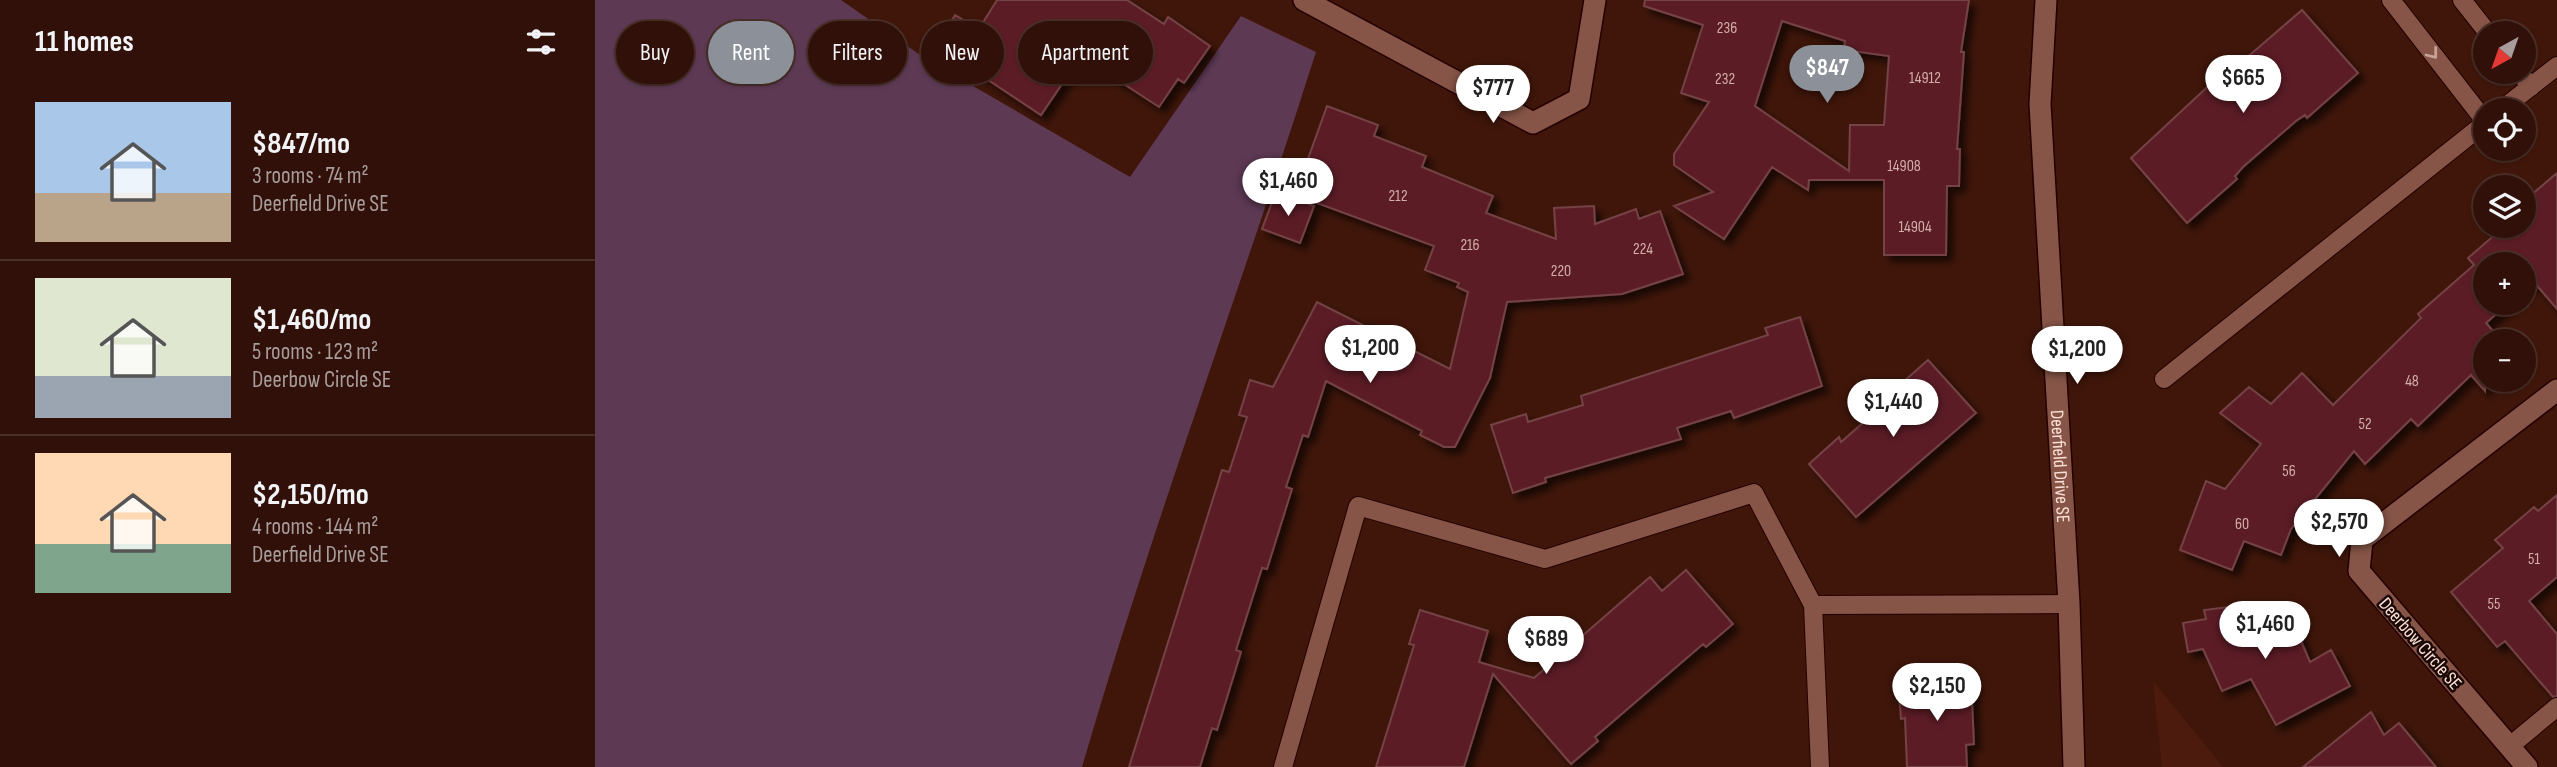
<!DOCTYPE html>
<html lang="en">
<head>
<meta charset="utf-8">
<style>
  body { margin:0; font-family:"Sofia Sans Condensed",sans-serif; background:#381912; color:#f1f3f6; height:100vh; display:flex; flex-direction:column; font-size:26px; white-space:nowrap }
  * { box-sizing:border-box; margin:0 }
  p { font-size:23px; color:#a89d9c }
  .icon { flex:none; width:38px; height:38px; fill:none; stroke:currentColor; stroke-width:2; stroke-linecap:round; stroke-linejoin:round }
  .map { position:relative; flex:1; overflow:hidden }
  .details { display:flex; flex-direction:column; background:#301008; width:595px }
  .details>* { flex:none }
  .top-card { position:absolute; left:21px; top:21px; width:665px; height:63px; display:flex; gap:14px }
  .needle { width:46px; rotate:220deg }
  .fabs { position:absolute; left:1878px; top:21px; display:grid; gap:14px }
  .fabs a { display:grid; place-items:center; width:63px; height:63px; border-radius:50%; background:#301008; box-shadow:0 2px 5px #0004,0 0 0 2px #4b3029; font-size:35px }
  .price { position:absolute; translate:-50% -60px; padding:0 16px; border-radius:24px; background:#fff; color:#222; font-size:23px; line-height:46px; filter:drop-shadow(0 2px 4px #0008) }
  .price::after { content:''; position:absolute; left:50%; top:42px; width:21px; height:16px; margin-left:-10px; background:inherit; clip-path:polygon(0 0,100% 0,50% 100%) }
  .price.active { background:#8c9099; color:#fff }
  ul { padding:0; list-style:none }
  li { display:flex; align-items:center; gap:21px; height:175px; padding:0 35px }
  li+li { border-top:2px solid #4b3029 }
  li span { display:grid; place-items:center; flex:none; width:196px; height:140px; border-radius:0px; color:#555 }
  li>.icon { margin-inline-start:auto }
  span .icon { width:84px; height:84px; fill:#fffc; stroke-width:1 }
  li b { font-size:30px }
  h2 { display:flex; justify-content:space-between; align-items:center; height:84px; padding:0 35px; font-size:30px }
  .tag { padding:0 24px; border-radius:32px; background:#301008; box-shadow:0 2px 5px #0004,0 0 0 2px #4b3029; font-size:24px; line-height:63px }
  .tag.active { background:#8c9099; color:#fff }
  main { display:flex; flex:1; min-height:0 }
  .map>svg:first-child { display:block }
  .built { fill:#4d1b0d }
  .green { fill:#5d3954 }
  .building { fill:#5b1f26; stroke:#744245; stroke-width:2; fill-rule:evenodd; filter:url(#shadow) }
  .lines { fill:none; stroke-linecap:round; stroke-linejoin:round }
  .service-casing { stroke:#240000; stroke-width:20 }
  .minor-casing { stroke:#240000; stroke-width:24 }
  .service { stroke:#865547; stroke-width:18 }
  .minor { stroke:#865547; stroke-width:21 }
  .oneway { stroke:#c7a196 }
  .labels { text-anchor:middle; stroke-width:5; stroke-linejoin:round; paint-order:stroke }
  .number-label { font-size:16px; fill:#d4afaa }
  .street-label { font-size:19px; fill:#fcdfd6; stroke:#1a0804 }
</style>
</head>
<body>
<main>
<section class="details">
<h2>11 homes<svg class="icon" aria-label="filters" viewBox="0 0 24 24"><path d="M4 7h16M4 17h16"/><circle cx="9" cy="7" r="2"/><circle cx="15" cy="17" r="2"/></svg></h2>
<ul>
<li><span style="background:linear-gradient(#a9c7e8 65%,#b9a48a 0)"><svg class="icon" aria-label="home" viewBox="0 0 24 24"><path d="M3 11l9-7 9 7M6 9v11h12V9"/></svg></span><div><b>$847/mo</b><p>3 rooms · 74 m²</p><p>Deerfield Drive SE</p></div></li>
<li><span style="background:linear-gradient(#dfe7d0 70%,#9aa5b1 0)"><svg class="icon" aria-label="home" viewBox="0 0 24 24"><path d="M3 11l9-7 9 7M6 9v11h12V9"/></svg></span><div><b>$1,460/mo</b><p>5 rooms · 123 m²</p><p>Deerbow Circle SE</p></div></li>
<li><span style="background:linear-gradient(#ffd9b3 65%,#7fa58c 0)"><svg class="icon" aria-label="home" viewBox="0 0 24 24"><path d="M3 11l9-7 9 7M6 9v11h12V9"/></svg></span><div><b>$2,150/mo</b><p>4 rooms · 144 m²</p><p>Deerfield Drive SE</p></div></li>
</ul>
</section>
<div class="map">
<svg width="1962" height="767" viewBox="0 0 1962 767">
  <defs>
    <filter id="shadow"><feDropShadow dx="6" dy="6" stdDeviation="3.5" flood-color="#0009"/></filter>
  </defs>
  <rect width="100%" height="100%" fill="#40160a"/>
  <path class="built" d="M 1558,681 L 1628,767 L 1567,767 Z"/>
  <path class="green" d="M 0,0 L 246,0 L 328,57 L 535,177 L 646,16 L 721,52 C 645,291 557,526 487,767 L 0,767 Z"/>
  <path class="building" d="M 402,0 L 532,0 L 569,24 L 573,17 L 615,46 L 589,83 L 583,79 L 564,107 L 486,56 L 446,115 L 375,68 L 340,49 L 360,15 L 384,29 Z
    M 1050,0 L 1374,0 L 1366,52 L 1369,52 L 1362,149 L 1365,149 L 1364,186 L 1352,186 L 1351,255 L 1289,255 L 1289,180 L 1214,180 L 1213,190 L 1177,167 L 1129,239 L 1079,206 L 1118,192 L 1079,165 L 1079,154 L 1114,102 L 1086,93 L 1108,25 L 1049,6 ZM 1187,21 L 1250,41 L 1249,50 L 1294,56 L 1289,125 L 1255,125 L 1254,171 L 1160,106 Z
    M 1707,10 L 1763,73 L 1712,118 L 1710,115 L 1701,121 L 1648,167 L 1640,176 L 1642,179 L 1592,223 L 1536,158 L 1637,64 L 1640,66 L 1649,60 Z
    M 732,106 L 783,125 L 779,136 L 831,156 L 827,167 L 898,196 L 891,213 L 961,239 L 959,208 L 999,206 L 1000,224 L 1041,209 L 1044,219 L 1065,211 L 1088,274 L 1027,294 L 912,302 L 895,378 L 860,447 L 849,447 L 825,435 L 827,431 L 731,381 L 713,437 L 708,435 L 691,487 L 697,489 L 672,569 L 667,568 L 641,650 L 646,652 L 622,730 L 617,728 L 605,767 L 534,767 L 627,470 L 634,472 L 652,417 L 644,415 L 655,380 L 678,387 L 722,302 L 855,369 L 873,292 L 862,287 L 864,283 L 830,270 L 839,246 L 700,195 Z
    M 1962,173 L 1962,309 L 1938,281 L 1928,290 L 1928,264 L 1890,264 L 1890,303 L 1914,303 L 1891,323 L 1907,341 L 1890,341 L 1890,391 L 1876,375 L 1823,426 L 1816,419 L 1770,464 L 1759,451 L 1696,529 L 1686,555 L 1649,541 L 1637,570 L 1585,550 L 1611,481 L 1630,489 L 1666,444 L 1625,413 L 1654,387 L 1676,404 L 1707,373 L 1738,405 L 1826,318 L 1823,314 L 1879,265 L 1873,258 L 1910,226 L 1928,226 L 1928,202 Z
    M 681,192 L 719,206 L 705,243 L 667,229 Z
    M 1205,317 L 1227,386 L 1139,418 L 1136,411 L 1082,428 L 1086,439 L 950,478 L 951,482 L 918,493 L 896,425 L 931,414 L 933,422 L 988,405 L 986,396 L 1173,335 L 1170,328 Z
    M 1333,360 L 1381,413 L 1261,517 L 1214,464 L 1244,437 L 1246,442 L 1310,386 L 1307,383 Z
    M 1962,495 L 1962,577 L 1934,601 L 1962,634 L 1962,696 L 1958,697 L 1910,641 L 1902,647 L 1856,592 L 1908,548 L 1900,540 L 1939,507 L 1943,511 Z
    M 1091,570 L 1138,624 L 1111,647 L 1108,644 L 1000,737 L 1003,741 L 976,764 L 898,674 L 869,767 L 781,767 L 819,645 L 814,644 L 825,610 L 893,631 L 884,662 L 939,678 L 1055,577 L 1067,591 Z
    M 1641,606 L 1643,615 L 1664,610 L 1656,632 L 1695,615 L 1715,662 L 1736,650 L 1755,686 L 1681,725 L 1656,679 L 1627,691 L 1608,649 L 1593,652 L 1588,623 L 1611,619 L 1609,610 Z
    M 1376,679 L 1379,744 L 1371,745 L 1372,767 L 1312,767 L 1310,718 L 1306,719 L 1303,684 Z
    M 1776,712 L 1789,735 L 1804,723 L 1841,767 L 1708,767 Z"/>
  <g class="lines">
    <defs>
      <path id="service" d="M 1796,0 L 1890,121
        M 1867,0 L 1893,33
        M 1924,72 L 1936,87
        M 1906,110 L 1962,66
        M 1569,379 L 1890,123
        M 1218,605 L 1474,604
        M 1915,746 L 1962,707
        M 688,767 L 763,506 L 950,559 L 1159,493 L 1218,605 L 1225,767"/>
      <g id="minor">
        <path d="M 709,0 L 938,123 L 984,99 L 1000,0"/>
        <path id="s1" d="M 1451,0 L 1445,104 L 1474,604 L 1479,767"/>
        <path d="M 1932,767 L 1764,571 L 1767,540 L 1962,390"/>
      </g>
    </defs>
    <use href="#service" class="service-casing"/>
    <use href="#minor" class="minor-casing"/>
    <use href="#service" class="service"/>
    <use href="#minor" class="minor"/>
  </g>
  <defs><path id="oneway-chevron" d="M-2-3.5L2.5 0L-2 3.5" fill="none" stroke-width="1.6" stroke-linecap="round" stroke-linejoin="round" transform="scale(1.75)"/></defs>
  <use class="oneway" href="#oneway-chevron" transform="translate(1838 54) rotate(52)"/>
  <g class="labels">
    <g class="number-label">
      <text x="1132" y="33">236</text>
      <text x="1330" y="83">14912</text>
      <text x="1130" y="84">232</text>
      <text x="1309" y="171">14908</text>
      <text x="803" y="201">212</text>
      <text x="1320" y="232">14904</text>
      <text x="875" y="250">216</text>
      <text x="1048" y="254">224</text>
      <text x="966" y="276">220</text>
      <text x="1817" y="386">48</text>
      <text x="1770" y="429">52</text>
      <text x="1694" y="476">56</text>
      <text x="1647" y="529">60</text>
      <text x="1939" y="564">51</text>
      <text x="1899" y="609">55</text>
    </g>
    <g class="street-label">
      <text dy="7" stroke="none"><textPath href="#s1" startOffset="467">Deerfield Drive SE</textPath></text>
      <text transform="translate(1826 643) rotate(49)" y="7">Deerbow Circle SE</text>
    </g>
  </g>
</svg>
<div class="fabs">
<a><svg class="needle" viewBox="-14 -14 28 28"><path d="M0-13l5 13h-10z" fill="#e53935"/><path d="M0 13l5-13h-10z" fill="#a89d9c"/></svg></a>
<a><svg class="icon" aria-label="locate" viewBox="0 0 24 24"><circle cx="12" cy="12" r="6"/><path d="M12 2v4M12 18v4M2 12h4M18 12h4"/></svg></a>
<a><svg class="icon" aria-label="layers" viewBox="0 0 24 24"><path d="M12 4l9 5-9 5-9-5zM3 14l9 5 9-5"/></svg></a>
<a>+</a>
<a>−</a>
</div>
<b class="price active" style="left:1232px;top:105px">$847</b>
<b class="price" style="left:1648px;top:115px">$665</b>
<b class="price" style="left:898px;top:125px">$777</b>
<b class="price" style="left:693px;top:218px">$1,460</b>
<b class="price" style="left:775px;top:385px">$1,200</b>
<b class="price" style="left:1482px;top:386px">$1,200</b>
<b class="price" style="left:1298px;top:439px">$1,440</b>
<b class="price" style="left:1744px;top:559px">$2,570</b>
<b class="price" style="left:1670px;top:661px">$1,460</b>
<b class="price" style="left:951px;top:676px">$689</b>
<b class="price" style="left:1342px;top:723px">$2,150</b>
<div class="top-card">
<a class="tag">Buy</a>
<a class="tag active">Rent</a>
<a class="tag">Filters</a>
<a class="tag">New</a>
<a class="tag">Apartment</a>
</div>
</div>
</main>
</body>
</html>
